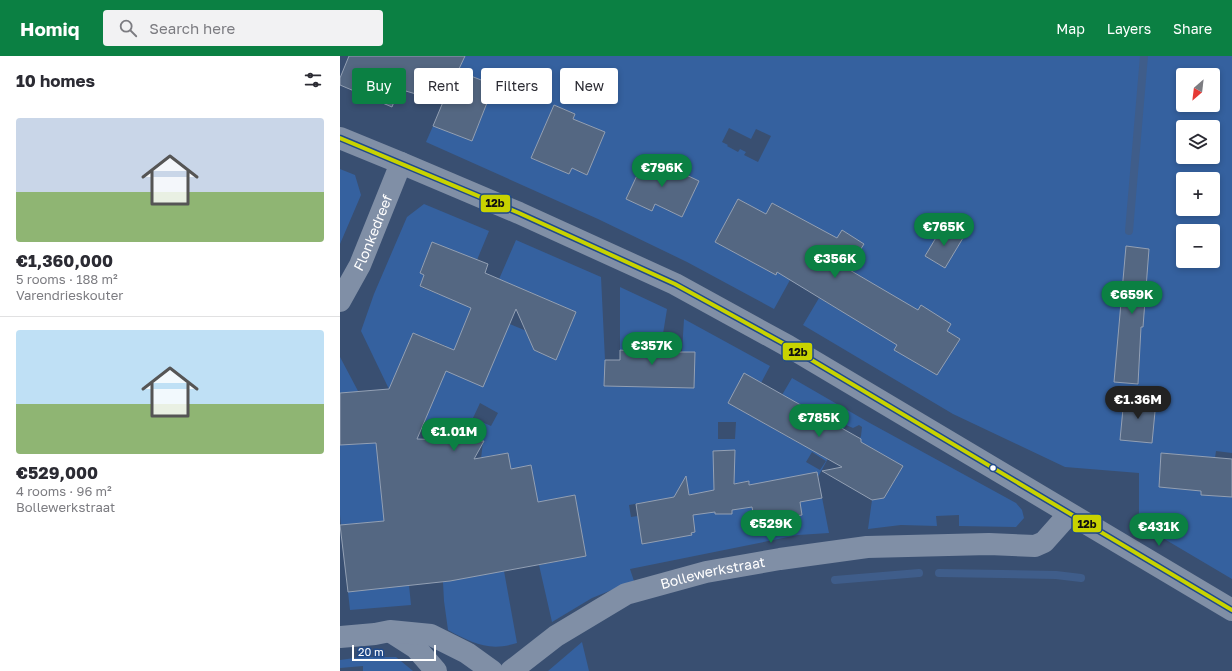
<!DOCTYPE html>
<html lang="en">
<head>
<meta charset="utf-8">
<style>
  body { margin:0; font-family:"Golos Text",sans-serif; background:#f2f2f3; color:#2b2b33; height:100vh; display:flex; flex-direction:column; font-size:15px; white-space:nowrap }
  * { box-sizing:border-box; margin:0 }
  p { font-size:13px; color:#7c7c81 }
  .icon { flex:none; width:22px; height:22px; fill:none; stroke:currentColor; stroke-width:2; stroke-linecap:round; stroke-linejoin:round }
  .map { position:relative; flex:1; overflow:hidden }
  .sheet { display:flex; flex-direction:column; background:#fff; width:340px }
  .sheet>* { flex:none }
  .guide { position:absolute; left:12px; top:12px; width:380px; height:36px; display:flex; gap:8px }
  .needle { width:26px; rotate:208deg }
  .controls { position:absolute; left:836px; top:12px; display:grid; gap:8px }
  .controls a { display:grid; place-items:center; width:44px; height:44px; border-radius:4px; background:#fff; box-shadow:0 2px 6px #0003; font-size:20px }
  .scale { position:absolute; left:12px; bottom:10px; width:84px; box-sizing:border-box; padding-left:4px; border:2px solid #fff; border-top:0; font-size:11px; line-height:14px; white-space:nowrap; color:#fff; -webkit-text-stroke:3px #214a89; paint-order:stroke }
  .price { position:absolute; translate:-50% -34px; padding:0 9px; border-radius:14px; background:#0b8043; color:#fff; font-size:13px; line-height:26px; filter:drop-shadow(0 1px 2px #0008) }
  .price::after { content:''; position:absolute; left:50%; top:24px; width:12px; height:9px; margin-left:-6px; background:inherit; clip-path:polygon(0 0,100% 0,50% 100%) }
  .price.current { background:#222; color:#fff }
  ul { padding:0; list-style:none }
  li { display:grid; align-content:center; gap:8px; height:212px; padding:0 16px }
  li+li { border-top:1px solid #e1e1e2 }
  li span { display:grid; place-items:center; height:124px; border-radius:4px; color:#555 }
  li>.icon { margin-inline-start:auto }
  span .icon { width:72px; height:72px; fill:#fffc; stroke-width:1 }
  li b { font-size:17px }
  h2 { display:flex; justify-content:space-between; align-items:center; height:48px; padding:0 16px; font-size:17px }
  .tag { padding:0 14px; border-radius:4px; background:#fff; box-shadow:0 2px 6px #0003; font-size:14px; line-height:36px }
  .tag.current { background:#0b8043; color:#fff }
  header { display:flex; align-items:center; gap:24px; box-sizing:border-box; height:56px; padding:0 20px; background:#0b8043; color:#fff }
  header strong { font-size:19px }
  nav { display:flex; gap:22px; margin-inline-start:auto; font-size:14px }
  .search { width:280px; height:36px; background:#f2f2f3; display:flex; align-items:center; gap:10px; box-sizing:border-box; padding:0 14px; border-radius:4px; color:#7c7c81; font-size:15px }
  main { display:flex; flex:1; min-height:0 }
  .map>svg:first-child { display:block }
  .green { fill:#35619f; fill-rule:evenodd }
  .lines { fill:none; stroke-linecap:round; stroke-linejoin:round }
  .stream { stroke:#3f5d8a; stroke-width:8 }
  .building { fill:#546782; stroke:#93a0b4 }
  .minor { stroke:#808fa6; stroke-width:22 }
  .bus-1-casing { stroke:#214a89; stroke-width:7 }
  .bus-1 { stroke:#c8d300; stroke-width:4 }
  .bus-dot { fill:#fff; stroke:#214a89; stroke-width:1.5 }
  .labels { text-anchor:middle; stroke-width:3; stroke-linejoin:round; paint-order:stroke }
  .street-label { font-size:14px; fill:#fff; stroke:#214a89 }
  .line-badge { stroke:#214a89; stroke-width:1.5 }
  .pale-badge-label { font-size:11px; text-anchor:middle; font-weight:bold; fill:#111 }
</style>
</head>
<body>
<header>
<strong>Homiq</strong>
<div class="search"><svg class="icon" aria-label="search" viewBox="0 0 24 24"><circle cx="10" cy="10" r="6"/><path d="M15 15l6 6"/></svg>Search here</div>
<nav><a>Map</a><a>Layers</a><a>Share</a></nav>
</header>
<main>
<section class="sheet">
<h2>10 homes<svg class="icon" aria-label="filters" viewBox="0 0 24 24"><path d="M4 7h16M4 17h16"/><circle cx="9" cy="7" r="2"/><circle cx="15" cy="17" r="2"/></svg></h2>
<ul>
<li><span style="background:linear-gradient(#c9d6e8 60%,#8fb573 0)"><svg class="icon" aria-label="home" viewBox="0 0 24 24"><path d="M3 11l9-7 9 7M6 9v11h12V9"/></svg></span><div><b>€1,360,000</b><p>5 rooms · 188 m²</p><p>Varendrieskouter</p></div></li>
<li><span style="background:linear-gradient(#bfe0f5 60%,#8fb573 0)"><svg class="icon" aria-label="home" viewBox="0 0 24 24"><path d="M3 11l9-7 9 7M6 9v11h12V9"/></svg></span><div><b>€529,000</b><p>4 rooms · 96 m²</p><p>Bollewerkstraat</p></div></li>
</ul>
</section>
<div class="map">
<svg width="892" height="615" viewBox="0 0 892 615">
  <rect width="100%" height="100%" fill="#394f71"/>
  <path class="green" d="M 125,0 L 892,0 L 892,397 L 876,395 L 875,402 L 822,397 L 819,431 L 861,435 L 861,439 L 892,441 L 892,523 L 799,468 L 799,417 L 725,411 L 613,358 L 463,269 L 479,242 L 525,269 L 545,235 L 508,213 L 516,200 L 502,175 L 466,234 L 450,224 L 434,253 L 347,206 L 258,163 L 86,86 L 93,70 L 132,85 L 154,30 L 116,14 ZM 843,19 L 873,19 L 873,49 L 843,49 ZM 214,49 L 235,58 L 233,63 L 265,76 L 247,119 L 232,112 L 229,118 L 191,102 ZM 843,71 L 873,71 L 873,101 L 843,101 ZM 389,72 L 411,83 L 416,73 L 431,80 L 418,106 L 404,99 L 406,96 L 400,93 L 398,96 L 387,90 L 388,89 L 382,86 ZM 306,100 L 359,125 L 342,161 L 315,148 L 312,155 L 286,143 ZM 843,123 L 873,123 L 873,153 L 843,153 ZM 398,143 L 406,147 L 424,161 L 432,147 L 465,165 L 436,219 L 375,186 ZM 843,175 L 873,175 L 873,205 L 843,205 Z
    M 0,113 L 15,119 L 21,139 L 0,188 Z
    M 84,148 L 149,175 L 137,204 L 92,186 L 80,216 L 84,219 L 80,231 L 103,240 L 107,230 L 135,242 L 124,269 L 137,274 L 176,184 L 261,221 L 265,304 L 264,329 L 353,332 L 355,297 L 342,296 L 344,263 L 430,310 L 421,327 L 404,318 L 388,347 L 464,390 L 480,361 L 442,339 L 452,322 L 528,366 L 676,447 L 682,454 L 684,462 L 676,471 L 619,470 L 619,459 L 596,460 L 597,470 L 561,469 L 528,473 L 532,444 L 544,442 L 563,410 L 519,385 L 521,380 L 522,371 L 519,369 L 513,372 L 506,369 L 478,421 L 489,477 L 458,479 L 290,513 L 294,525 L 252,542 L 212,566 L 199,509 L 246,500 L 235,439 L 188,448 L 136,420 L 99,393 L 98,373 L 84,366 L 93,345 L 85,342 L 106,290 L 73,277 L 50,332 L 60,356 L 21,275 L 34,238 L 67,161 ZM 180,232 L 236,256 L 222,290 L 216,300 L 211,302 L 194,294 L 192,290 L 196,279 L 165,266 ZM 140,347 L 158,357 L 151,370 L 133,362 ZM 378,366 L 396,366 L 395,383 L 378,383 ZM 119,384 L 143,385 L 141,403 L 136,402 L 136,409 ZM 472,396 L 486,405 L 480,414 L 466,406 ZM 168,397 L 170,408 L 151,412 L 149,400 ZM 409,425 L 410,434 L 457,426 L 462,459 L 446,462 L 438,457 L 439,464 L 424,466 L 423,460 L 414,461 L 412,451 L 391,428 ZM 351,438 L 355,458 L 353,459 L 355,476 L 351,477 L 351,479 L 302,488 L 298,460 L 291,461 L 289,449 Z
    M 280,231 L 327,253 L 322,284 L 291,283 L 290,295 L 280,294 Z
    M 0,301 L 36,369 L 41,432 L 61,463 L 34,466 L 34,478 L 2,482 L 0,459 L 0,389 L 21,388 L 18,336 L 0,337 Z
    M 164,515 L 177,587 C 149,596 132,587 108,574 L 104,545 L 103,526 Z
    M 69,529 L 71,549 L 10,554 L 8,536 Z
    M 242,586 L 249,615 L 208,615 Z
    M 22,601 L 56,601 L 73,615 L 23,615 L 23,610 L 0,612 L 0,604 Z"/>
  <g class="lines">
    <path class="stream" d="M 789,175 L 804,0
      M 599,517 L 716,519 L 741,522
      M 495,524 L 579,517"/>
  </g>
  <path class="building" d="M 9,0 L 125,0 L 118,15 L 154,29 L 132,85 L 93,70 L 103,46 L 59,33 L 52,51 L 0,29 L 0,22 Z
    M 214,49 L 235,58 L 233,63 L 265,76 L 247,119 L 232,112 L 229,118 L 191,102 Z
    M 306,100 L 359,125 L 342,161 L 315,148 L 312,155 L 286,143 Z
    M 398,143 L 426,158 L 432,147 L 497,182 L 502,174 L 524,188 L 508,213 L 578,254 L 581,249 L 611,268 L 607,275 L 620,283 L 597,319 L 554,294 L 557,289 L 437,216 L 436,219 L 375,186 Z
    M 603,170 L 623,182 L 605,212 L 585,200 Z
    M 92,186 L 148,208 L 145,217 L 236,256 L 216,304 L 194,294 L 176,253 L 143,331 L 106,315 L 77,383 L 144,385 L 134,403 L 168,397 L 171,413 L 191,409 L 198,446 L 235,439 L 246,500 L 110,525 L 8,536 L 0,469 L 44,465 L 36,387 L 0,389 L 0,337 L 49,333 L 73,277 L 114,294 L 131,252 L 80,230 L 84,219 L 80,217 Z
    M 786,190 L 809,193 L 803,271 L 801,271 L 798,328 L 774,326 Z
    M 291,283 L 338,285 L 337,296 L 355,296 L 354,332 L 264,330 L 265,304 L 280,304 L 280,294 L 290,295 Z
    M 404,317 L 521,383 L 521,386 L 563,410 L 544,442 L 532,444 L 482,415 L 502,411 L 388,347 Z
    M 784,342 L 816,345 L 812,387 L 780,384 Z
    M 395,394 L 394,428 L 409,425 L 409,429 L 477,416 L 482,442 L 460,446 L 462,459 L 424,466 L 423,460 L 414,461 L 412,451 L 392,454 L 392,458 L 375,458 L 375,456 L 353,459 L 355,476 L 351,477 L 352,479 L 302,488 L 296,448 L 334,441 L 346,420 L 349,439 L 374,434 L 373,395 Z
    M 821,397 L 892,403 L 892,441 L 861,439 L 861,435 L 819,431 Z"/>
  <g class="lines">
    <g class="minor">
      <path d="M 0,82 L 61,107 L 179,157 L 335,228 L 448,290 L 892,554"/>
      <path id="s1" d="M 0,245 L 20,209 L 61,107"/>
      <path d="M 51,576 L 76,592 L 96,615"/>
      <path d="M 0,581 L 35,578 L 50,575 L 91,579 L 127,597 L 152,615"/>
      <path id="s2" d="M 171,615 L 216,580 L 286,538 L 366,516 L 440,503 L 527,491 L 649,488 L 695,490 L 704,486 L 729,458"/>
    </g>
    <defs>
      <path id="bus-1" d="M 0,82 L 179,157 L 335,228 L 448,290 L 892,554"/>
    </defs>
    <use href="#bus-1" class="bus-1-casing"/>
    <use href="#bus-1" class="bus-1"/>
  </g>
  <circle class="bus-dot" cx="653" cy="412" r="3.5"/>
  <g class="labels">
    <g class="street-label">
      <text dy="5" stroke="none"><textPath href="#s1" startOffset="76">Flonkedreef</textPath></text>
      <text dy="5" stroke="none"><textPath href="#s2" startOffset="228">Bollewerkstraat</textPath></text>
    </g>
  </g>
  <g class="line-badge">
    <rect x="140" y="138" width="31" height="19" rx="4" fill="#c8d300"/>
    <rect x="442" y="286" width="31" height="19" rx="4" fill="#c8d300"/>
    <rect x="732" y="458" width="30" height="19" rx="4" fill="#c8d300"/>
  </g>
  <g class="pale-badge-label">
    <text x="155" y="151">12b</text>
    <text x="458" y="300">12b</text>
    <text x="747" y="472">12b</text>
  </g>
</svg>
<div class="controls">
<a><svg class="needle" viewBox="-14 -14 28 28"><path d="M0-13l5 13h-10z" fill="#e53935"/><path d="M0 13l5-13h-10z" fill="#7c7c81"/></svg></a>
<a><svg class="icon" aria-label="layers" viewBox="0 0 24 24"><path d="M12 4l9 5-9 5-9-5zM3 14l9 5 9-5"/></svg></a>
<a>+</a>
<a>−</a>
</div>
<div class="scale">20 m</div>
<b class="price" style="left:322px;top:132px">€796K</b>
<b class="price" style="left:604px;top:191px">€765K</b>
<b class="price" style="left:495px;top:223px">€356K</b>
<b class="price" style="left:792px;top:259px">€659K</b>
<b class="price" style="left:312px;top:310px">€357K</b>
<b class="price current" style="left:798px;top:364px">€1.36M</b>
<b class="price" style="left:479px;top:382px">€785K</b>
<b class="price" style="left:114px;top:396px">€1.01M</b>
<b class="price" style="left:431px;top:488px">€529K</b>
<b class="price" style="left:819px;top:491px">€431K</b>
<div class="guide">
<a class="tag current">Buy</a>
<a class="tag">Rent</a>
<a class="tag">Filters</a>
<a class="tag">New</a>
</div>
</div>
</main>
</body>
</html>
